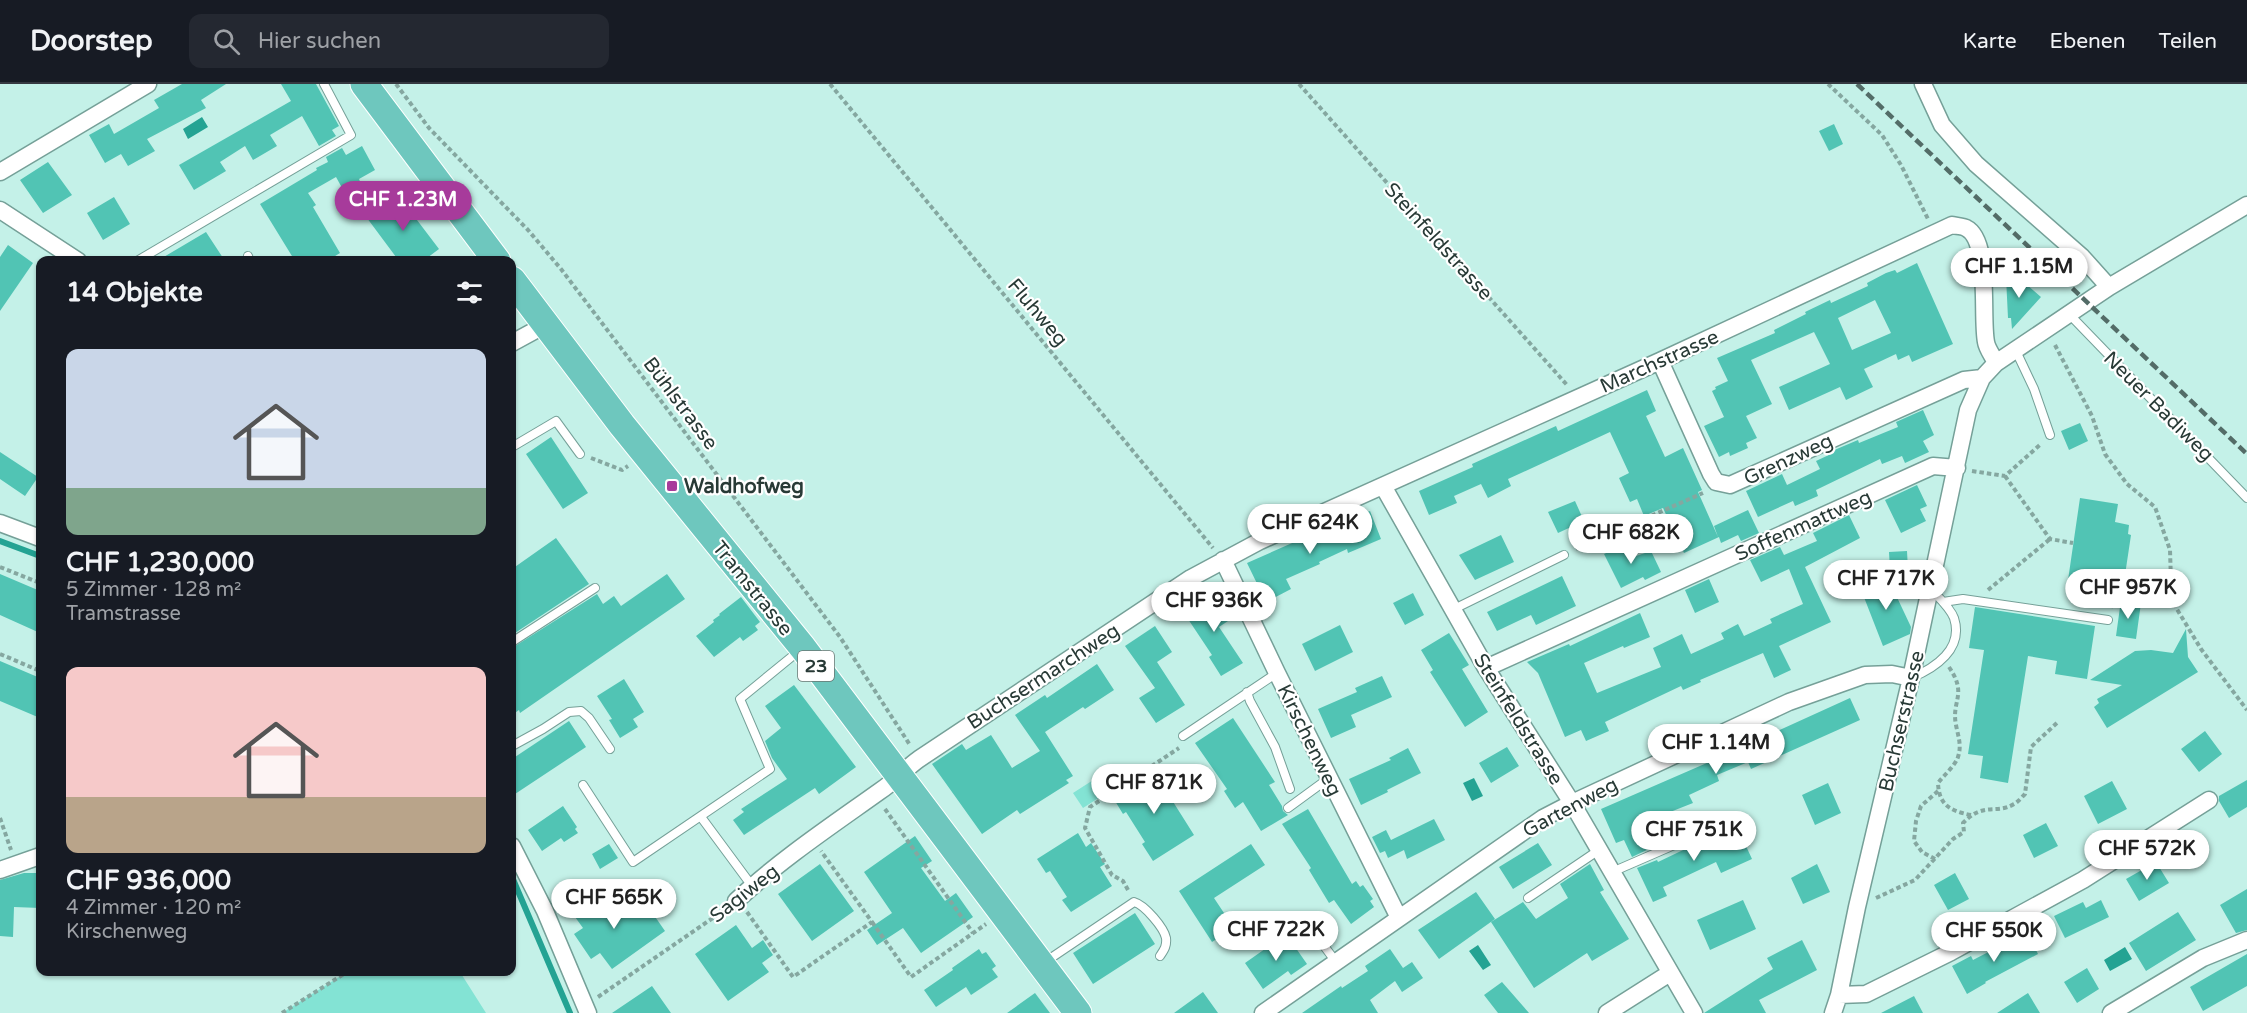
<!DOCTYPE html>
<html lang="de">
<head>
<meta charset="utf-8">
<style>
  body { margin:0; font-family:"Varela Round",sans-serif; background:#242831; color:#f1f3f6; height:100vh; display:flex; flex-direction:column; font-size:22px; white-space:nowrap }
  * { box-sizing:border-box; margin:0 }
  p { font-size:20px; color:#9ea1a6 }
  .icon { flex:none; width:33px; height:33px; fill:none; stroke:currentColor; stroke-width:2; stroke-linecap:round; stroke-linejoin:round }
  .map { position:relative; flex:1; overflow:hidden }
  .panel { position:absolute; left:36px; top:172px; width:480px; height:720px; display:flex; flex-direction:column; background:#171b24; border-radius:12px; box-shadow:0 2px 4px #0004 }
  .panel>* { flex:none }
  .price { position:absolute; translate:-50% -51px; padding:0 14px; border-radius:21px; background:#fff; color:#222; font-size:20px; line-height:39px; filter:drop-shadow(0 2px 3px #0008) }
  .price::after { content:''; position:absolute; left:50%; top:36px; width:18px; height:14px; margin-left:-9px; background:inherit; clip-path:polygon(0 0,100% 0,50% 100%) }
  .price.active { background:#a73b9b; color:#fff }
  ul { padding:0; list-style:none }
  li { display:grid; align-content:center; gap:12px; height:318px; padding:0 30px }
  li span { display:grid; place-items:center; height:186px; border-radius:12px; color:#555 }
  li>.icon { margin-inline-start:auto }
  span .icon { width:108px; height:108px; fill:#fffc; stroke-width:1 }
  li b { font-size:26px }
  h2 { display:flex; justify-content:space-between; align-items:center; height:72px; padding:0 30px; font-size:26px }
  header { display:flex; align-items:center; gap:36px; box-sizing:border-box; height:84px; padding:0 30px; background:#171b24; border-bottom:2px solid #363941 }
  header strong { font-size:28px }
  nav { display:flex; gap:33px; margin-inline-start:auto; font-size:21px }
  .search { width:420px; height:54px; background:#242831; display:flex; align-items:center; gap:15px; box-sizing:border-box; padding:0 21px; border-radius:12px; color:#9ea1a6; font-size:22px }
  .map>svg:first-child { display:block }
  .green { fill:#83e3d4 }
  .water { fill:#24a393 }
  .lines { fill:none; stroke-linecap:round; stroke-linejoin:round }
  .stream { stroke:#24a393; stroke-width:6 }
  .building { fill:#51c4b4; fill-rule:evenodd }
  .lane-casing { stroke:#75a098; stroke-width:10 }
  .street-casing { stroke:#75a098; stroke-width:19 }
  .primary-casing { stroke:#fff; stroke-width:29 }
  .path { stroke:#85a7a0; stroke-width:4; stroke-dasharray:4.5 3; stroke-linecap:butt }
  .lane { stroke:#fff; stroke-width:8 }
  .street { stroke:#fff; stroke-width:16 }
  .primary { stroke:#6ec7be; stroke-width:27 }
  .rail { stroke:#536c67; stroke-width:4.5; stroke-dasharray:9 4.5; stroke-linecap:butt }
  .poi-dot { fill:#a73b9b; stroke:#fff; stroke-width:2 }
  .labels { text-anchor:middle; stroke-width:4.5; stroke-linejoin:round; paint-order:stroke }
  .shield { fill:#fff; stroke:#687572; stroke-width:1.5 }
  .shield-label { font-size:18px; font-weight:bold; fill:#283a36 }
  .street-label { font-size:20px; fill:#283a36; stroke:#fff }
  .poi-label { font-size:20px; font-weight:bold; fill:#283a36; stroke:#fff; text-anchor:start }
</style>
</head>
<body>
<header>
<strong>Doorstep</strong>
<div class="search"><svg class="icon" aria-label="search" viewBox="0 0 24 24"><circle cx="10" cy="10" r="6"/><path d="M15 15l6 6"/></svg>Hier suchen</div>
<nav><a>Karte</a><a>Ebenen</a><a>Teilen</a></nav>
</header>
<div class="map">
<svg width="2247" height="929" viewBox="0 0 2247 929">
  <rect width="100%" height="100%" fill="#c4f1e8"/>
  <path class="green" d="M 1101,691 L 1111,706 L 1083,724 L 1073,709 Z
    M 347,888 L 460,888 L 486,929 L 282,929 Z"/>
  <path class="water" d="M 202,33 L 208,43 L 188,55 L 183,45 Z
    M 1474,694 L 1483,712 L 1472,717 L 1463,699 Z
    M 1478,861 L 1491,881 L 1483,886 L 1469,867 Z
    M 2125,863 L 2132,875 L 2110,887 L 2104,876 Z"/>
  <g class="lines">
    <path class="stream" d="M 0,457 L 40,472
      M 512,793 L 570,929"/>
  </g>
  <path class="building" d="M 182,0 L 226,0 L 201,16 L 206,24 L 147,55 L 155,67 L 128,82 L 121,70 L 105,79 L 89,51 L 109,40 L 114,50 L 159,24 L 154,16 Z
    M 281,0 L 316,0 L 339,42 L 332,46 L 336,52 L 319,62 L 302,32 L 270,51 L 277,62 L 253,76 L 245,62 L 220,78 L 226,87 L 194,106 L 179,81 L 291,17 Z
    M 1834,40 L 1843,60 L 1829,67 L 1819,47 Z
    M 362,62 L 375,86 L 359,95 L 362,102 L 346,111 L 336,93 L 308,109 L 316,121 L 313,123 L 340,169 L 327,177 L 295,177 L 260,120 L 317,86 L 316,84 L 328,78 L 326,73 L 342,64 L 346,71 Z
    M 48,78 L 72,111 L 43,129 L 20,96 Z
    M 398,111 L 439,165 L 423,177 L 399,177 L 367,134 Z
    M 114,113 L 130,140 L 103,156 L 87,129 Z
    M 206,148 L 225,177 L 157,177 Z
    M 8,161 L 33,179 L 0,227 L 0,173 Z
    M 1917,179 L 1953,260 L 1912,278 L 1909,271 L 1898,276 L 1896,270 L 1864,285 L 1873,303 L 1846,316 L 1840,303 L 1789,326 L 1779,303 L 1830,280 L 1814,248 L 1751,276 L 1772,320 L 1746,332 L 1757,354 L 1746,359 L 1748,364 L 1730,372 L 1729,368 L 1719,373 L 1704,342 L 1724,333 L 1712,307 L 1716,305 L 1715,303 L 1728,297 L 1717,274 L 1775,249 L 1774,246 L 1806,230 L 1805,228 L 1830,216 L 1831,219 L 1868,202 L 1867,199 L 1886,189 L 1895,186 L 1897,189 ZM 1875,216 L 1891,249 L 1852,266 L 1838,234 Z
    M 2006,193 L 2018,193 L 2041,213 L 2012,245 L 2011,234 L 2008,234 Z
    M 1647,306 L 1656,327 L 1646,332 L 1665,373 L 1683,364 L 1702,406 L 1698,408 L 1718,453 L 1714,442 L 1748,426 L 1759,449 L 1741,457 L 1738,451 L 1721,459 L 1719,453 L 1684,469 L 1663,424 L 1644,432 L 1637,415 L 1630,418 L 1619,394 L 1629,389 L 1610,348 L 1508,395 L 1511,402 L 1488,414 L 1481,400 L 1454,412 L 1457,419 L 1429,431 L 1419,407 L 1473,383 L 1472,380 L 1556,342 L 1558,347 Z
    M 1923,326 L 1934,351 L 1923,357 L 1929,368 L 1905,379 L 1902,372 L 1882,380 L 1880,375 L 1816,406 L 1818,412 L 1795,422 L 1793,417 L 1758,433 L 1746,407 L 1782,390 L 1787,401 L 1820,385 L 1816,377 L 1833,369 L 1832,367 L 1858,356 L 1859,359 L 1898,343 L 1896,338 Z
    M 2080,339 L 2088,357 L 2069,366 L 2061,347 Z
    M 551,353 L 588,409 L 563,425 L 526,370 Z
    M 0,368 L 38,393 L 25,412 L 0,395 Z
    M 1917,401 L 1927,422 L 1920,425 L 1926,437 L 1901,449 L 1885,416 Z
    M 2080,414 L 2118,420 L 2115,438 L 2129,441 L 2128,450 L 2131,451 L 2122,511 L 2067,503 Z
    M 1575,417 L 1584,437 L 1558,449 L 1548,428 Z
    M 1370,427 L 1381,455 L 1348,469 L 1347,465 L 1319,478 L 1320,480 L 1286,495 L 1291,505 L 1266,518 L 1247,479 L 1308,452 L 1311,459 L 1339,447 L 1337,441 Z
    M 1849,431 L 1860,454 L 1805,483 L 1831,538 L 1779,562 L 1791,586 L 1774,594 L 1763,569 L 1700,596 L 1701,598 L 1683,606 L 1681,602 L 1605,638 L 1609,647 L 1586,657 L 1581,646 L 1565,653 L 1538,589 L 1527,578 L 1569,560 L 1570,562 L 1640,529 L 1650,553 L 1624,564 L 1623,562 L 1584,579 L 1597,609 L 1661,583 L 1653,564 L 1682,550 L 1691,570 L 1724,555 L 1721,549 L 1738,540 L 1744,552 L 1772,539 L 1770,535 L 1803,520 L 1789,485 L 1761,498 L 1750,476 L 1780,463 L 1784,471 L 1817,457 L 1813,449 Z
    M 1501,451 L 1514,478 L 1475,496 L 1459,471 Z
    M 556,454 L 589,500 L 512,551 L 512,485 Z
    M 1630,458 L 1636,472 L 1651,467 L 1661,488 L 1645,496 L 1643,493 L 1621,504 L 1604,470 Z
    M 1907,467 L 1908,486 L 1890,486 L 1889,468 Z
    M 0,490 L 40,507 L 40,549 L 0,531 Z
    M 667,490 L 685,515 L 520,629 L 519,626 L 512,631 L 512,564 L 597,510 L 603,520 L 614,512 L 621,522 Z
    M 1562,492 L 1576,522 L 1536,541 L 1531,531 L 1497,547 L 1487,528 Z
    M 1887,492 L 1911,543 L 1910,550 L 1883,562 L 1860,503 Z
    M 1709,495 L 1719,518 L 1695,529 L 1685,506 Z
    M 1213,509 L 1231,535 L 1219,543 L 1243,579 L 1221,592 L 1209,573 L 1212,571 L 1184,529 Z
    M 1413,509 L 1424,531 L 1405,541 L 1393,519 Z
    M 741,513 L 760,538 L 755,542 L 758,546 L 743,557 L 740,553 L 714,573 L 696,552 L 714,538 L 713,536 L 720,531 L 719,530 Z
    M 2121,516 L 2141,519 L 2136,555 L 2116,552 Z
    M 1975,523 L 2095,542 L 2087,595 L 2055,590 L 2057,577 L 2028,572 L 2008,699 L 1980,694 L 1983,672 L 1968,670 L 1984,566 L 1969,564 Z
    M 1340,541 L 1353,568 L 1315,587 L 1302,560 Z
    M 1155,542 L 1172,568 L 1157,578 L 1185,621 L 1156,639 L 1139,614 L 1155,604 L 1125,562 Z
    M 2186,545 L 2188,573 L 2198,588 L 2107,644 L 2094,623 L 2099,619 L 2097,615 L 2122,601 L 2090,596 L 2135,567 L 2151,566 L 2173,569 Z
    M 1449,549 L 1469,581 L 1462,585 L 1488,628 L 1465,643 L 1430,588 L 1433,586 L 1421,566 Z
    M 0,577 L 40,594 L 40,634 L 0,617 Z
    M 1097,580 L 1114,606 L 1085,625 L 1083,623 L 1045,648 L 1073,692 L 1066,696 L 1069,699 L 1020,730 L 1017,726 L 982,750 L 932,680 L 962,660 L 966,666 L 991,651 L 1012,684 L 1040,667 L 1015,631 L 1045,611 L 1047,614 Z
    M 1382,592 L 1392,613 L 1351,631 L 1356,643 L 1331,654 L 1318,625 L 1357,608 L 1355,604 Z
    M 624,595 L 644,628 L 633,635 L 638,643 L 620,654 L 609,636 L 612,635 L 597,612 Z
    M 794,601 L 856,683 L 819,710 L 815,704 L 744,751 L 733,736 L 744,728 L 741,725 L 787,695 L 772,674 L 765,657 L 781,644 L 765,622 Z
    M 1850,614 L 1860,636 L 1751,685 L 1748,678 L 1717,691 L 1719,697 L 1689,711 L 1693,719 L 1660,732 L 1663,738 L 1643,747 L 1651,764 L 1632,773 L 1624,756 L 1616,759 L 1601,725 L 1716,675 Z
    M 1233,634 L 1275,698 L 1269,701 L 1282,722 L 1283,727 L 1288,731 L 1261,747 L 1243,718 L 1235,724 L 1224,707 L 1227,705 L 1195,659 Z
    M 569,637 L 586,663 L 512,712 L 512,675 Z
    M 2205,647 L 2222,670 L 2199,688 L 2181,665 Z
    M 1507,663 L 1519,682 L 1491,699 L 1479,679 Z
    M 1408,664 L 1421,689 L 1387,706 L 1388,708 L 1361,721 L 1349,695 L 1391,676 L 1389,674 Z
    M 1153,686 L 1194,751 L 1153,777 L 1142,760 L 1145,758 L 1126,728 L 1123,730 L 1112,712 Z
    M 2247,696 L 2247,723 L 2229,734 L 2219,717 L 2219,712 Z
    M 2112,697 L 2127,725 L 2098,740 L 2084,712 Z
    M 1828,699 L 1841,729 L 1815,741 L 1802,711 Z
    M 563,722 L 577,743 L 575,745 L 578,749 L 564,758 L 561,754 L 542,767 L 528,746 Z
    M 1308,725 L 1352,800 L 1356,797 L 1360,803 L 1363,801 L 1373,815 L 1370,817 L 1374,823 L 1351,840 L 1334,816 L 1329,819 L 1309,786 L 1311,784 L 1282,740 Z
    M 1434,735 L 1445,756 L 1407,775 L 1404,766 L 1388,774 L 1385,767 L 1380,769 L 1372,753 L 1386,746 L 1391,756 Z
    M 2046,739 L 2058,762 L 2034,774 L 2023,751 Z
    M 1725,746 L 1729,754 L 1740,749 L 1752,775 L 1721,789 L 1716,778 L 1663,803 L 1667,812 L 1653,818 L 1637,784 L 1657,776 L 1658,778 Z
    M 1078,749 L 1086,763 L 1091,759 L 1105,780 L 1100,783 L 1112,802 L 1071,828 L 1062,816 L 1067,813 L 1050,787 L 1046,789 L 1037,775 Z
    M 915,752 L 932,777 L 921,784 L 945,817 L 956,809 L 973,833 L 921,869 L 903,844 L 877,861 L 867,846 L 892,829 L 864,788 Z
    M 1538,759 L 1552,781 L 1513,805 L 1499,783 Z
    M 609,760 L 618,774 L 600,785 L 592,770 Z
    M 1251,760 L 1265,781 L 1214,814 L 1234,844 L 1212,858 L 1179,807 Z
    M 2156,778 L 2169,799 L 2139,817 L 2126,795 Z
    M 820,780 L 854,827 L 812,857 L 778,810 Z
    M 1590,780 L 1604,806 L 1600,808 L 1629,855 L 1592,877 L 1587,869 L 1534,904 L 1491,838 L 1523,818 L 1536,835 L 1568,814 L 1560,800 Z
    M 1817,780 L 1830,808 L 1803,820 L 1791,794 Z
    M 24,789 L 40,789 L 40,824 L 14,823 L 13,853 L 0,852 L 0,796 Z
    M 1955,789 L 1969,815 L 1948,826 L 1934,801 Z
    M 2247,805 L 2247,846 L 2236,849 L 2220,821 Z
    M 594,808 L 609,829 L 624,819 L 635,834 L 649,824 L 665,847 L 612,885 L 600,869 L 591,875 L 574,850 L 583,844 L 570,826 Z
    M 1476,808 L 1495,835 L 1439,875 L 1418,846 Z
    M 1743,816 L 1756,845 L 1710,866 L 1697,836 Z
    M 2101,816 L 2109,833 L 2065,854 L 2054,832 L 2083,818 L 2086,824 Z
    M 2178,828 L 2196,856 L 2146,887 L 2129,859 Z
    M 1135,829 L 1155,860 L 1093,900 L 1073,869 Z
    M 736,841 L 752,864 L 763,856 L 773,871 L 762,879 L 769,888 L 728,917 L 695,870 Z
    M 2027,848 L 2038,870 L 1985,898 L 1986,899 L 1967,910 L 1952,882 L 1971,872 L 1973,876 Z
    M 1286,850 L 1307,880 L 1291,891 L 1288,887 L 1263,905 L 1245,879 Z
    M 1802,856 L 1817,886 L 1759,916 L 1766,929 L 1704,929 L 1773,885 L 1767,874 Z
    M 979,865 L 982,870 L 986,868 L 996,882 L 992,885 L 998,893 L 971,911 L 966,903 L 936,923 L 924,906 L 953,886 L 952,884 Z
    M 1390,865 L 1403,884 L 1412,878 L 1423,894 L 1402,908 L 1395,897 L 1370,916 L 1378,929 L 1302,929 L 1341,902 L 1342,904 L 1368,887 L 1365,882 Z
    M 2247,870 L 2247,902 L 2203,927 L 2190,903 Z
    M 2087,884 L 2099,905 L 2077,919 L 2064,898 Z
    M 1502,898 L 1529,929 L 1498,929 L 1484,911 Z
    M 652,902 L 671,929 L 612,929 Z
    M 1203,908 L 1218,929 L 1174,929 Z
    M 1035,909 L 1050,929 L 1007,929 Z
    M 2028,909 L 2040,929 L 1997,929 Z
    M 1914,912 L 1923,929 L 1881,929 Z"/>
  <g class="lines">
    <defs>
      <path id="lane" d="M 248,172 L 250,177
        M 137,177 L 351,51 L 324,0
        M 2070,231 L 2247,414
        M 2016,267 L 2034,305 L 2050,351
        M 512,363 L 556,337 L 580,370
        M 1943,518 L 1963,515 L 2108,536
        M 1452,526 L 1564,471
        M 512,558 L 595,504
        M 1911,594 C 1935,584 1964,565 1954,534 C 1950,523 1937,512 1930,504
        M 1247,608 L 1250,617 L 1275,663 L 1290,705
        M 1183,652 L 1277,589
        M 512,662 L 543,645 L 569,628 L 581,627 L 589,634 L 610,665
        M 583,701 L 633,778 L 770,685 L 740,615 L 800,566
        M 1288,724 L 1329,694
        M 701,733 L 752,802
        M 1612,788 L 1718,742
        M 1528,814 L 1599,766
        M 1286,841 L 1295,836 L 1307,839 L 1336,878
        M 1045,878 L 1134,818 C 1145,821 1164,844 1166,854 C 1167,862 1164,866 1160,872"/>
      <path id="street" d="M 1923,0 L 1942,41 L 1976,80 L 2082,173 L 2109,203
        M 0,88 L 148,0
        M 0,126 L 78,177
        M 512,259 L 545,241
        M 1660,277 L 1711,390 L 1716,398 L 1730,401 L 1964,296 L 1982,294
        M 1383,402 L 1486,584 L 1572,719 L 1694,929
        M 0,439 L 40,454
        M 1223,476 L 1277,589 L 1399,834
        M 1486,584 L 1933,382 L 1957,384
        M 512,762 L 545,827 L 588,929
        M 0,786 L 40,772
        M 736,817 C 780,776 831,742 880,707 C 894,698 905,685 919,675 L 1191,494 L 1260,457 L 1660,277 L 1952,141 C 1956,142 1963,142 1966,144 C 1991,156 1981,233 1986,258 C 1987,265 1993,272 1996,279
        M 1839,911 L 1866,910 L 1951,868 L 2083,796 L 2209,716
        M 1263,929 L 1543,734 L 1572,719 L 1789,618 L 1865,591 L 1892,590 L 1911,594
        M 1607,929 L 1670,889
        M 1833,929 L 1839,911 L 1857,823 L 1911,594 L 1968,326 L 1982,294 L 1996,279 L 2109,203 L 2247,121
        M 2111,929 L 2203,874 L 2247,856"/>
      <path id="primary" d="M 364,0 L 497,177
        M 512,196 L 622,341 L 803,564 L 1078,929"/>
    </defs>
    <use href="#lane" class="lane-casing"/>
    <use href="#street" class="street-casing"/>
    <use href="#primary" class="primary-casing"/>
    <path class="path" d="M 396,0 L 429,44 L 528,146 L 561,185 L 840,553 L 910,661
      M 830,0 L 1213,464
      M 1299,0 L 1567,301
      M 1828,0 L 1882,51 L 1901,81 L 1928,135
      M 2055,261 L 2092,332 L 2105,370 L 2127,400 L 2155,423 L 2170,466 L 2171,497 L 2175,522 L 2201,565 L 2247,626
      M 591,374 L 622,386 L 628,382
      M 1972,387 L 2005,392 L 2041,360
      M 2005,392 L 2050,455 L 2073,459
      M 1576,465 L 1703,409
      M 0,483 L 40,499
      M 1988,506 L 2050,455
      M 2111,524 L 2113,513 L 2175,522
      M 0,570 L 40,587
      M 1949,583 C 1968,611 1951,616 1956,641 C 1958,652 1962,661 1958,673 C 1955,682 1944,691 1938,699 C 1939,721 1950,727 1971,731
      M 885,725 L 973,849
      M 0,734 L 11,766
      M 1935,775 L 1922,768 L 1914,757 L 1916,737 L 1921,722 L 1938,707
      M 1128,806 L 1123,797 L 1112,791 L 1085,744 L 1090,723 L 1179,664
      M 1876,814 L 1915,796 L 1953,755 L 1964,748 L 1963,739 C 1984,717 1996,731 2014,720 C 2018,718 2022,713 2025,710 L 2031,663 L 2058,638
      M 747,828 L 793,893 L 872,838 L 821,767
      M 872,838 L 911,893 L 986,840
      M 598,913 L 723,827
      M 282,929 L 347,888"/>
    <use href="#lane" class="lane"/>
    <use href="#street" class="street"/>
    <use href="#primary" class="primary"/>
    <path class="rail" d="M 1857,0 L 2247,370"/>
  </g>
  <rect class="poi-dot" x="666" y="396" width="12" height="12" rx="3"/>
  <g class="labels">
    <rect class="shield" x="798" y="567" width="36" height="30" rx="4.5"/>
    <g class="shield-label">
      <text x="816" y="588">23</text>
    </g>
    <g class="street-label">
      <text transform="translate(1439 157) rotate(48)" y="7">Steinfeldstrasse</text>
      <text transform="translate(1038 228) rotate(50)" y="7">Fluhweg</text>
      <text transform="translate(1659 277) rotate(-24)" y="7">Marchstrasse</text>
      <text transform="translate(681 319) rotate(53)" y="7">Bühlstrasse</text>
      <text transform="translate(2159 322) rotate(45)" y="7">Neuer Badiweg</text>
      <text transform="translate(1788 375) rotate(-25)" y="7">Grenzweg</text>
      <text transform="translate(1803 441) rotate(-24)" y="7">Soffenmattweg</text>
      <text transform="translate(753 504) rotate(51)" y="7">Tramstrasse</text>
      <text transform="translate(1043 592) rotate(-33)" y="7">Buchsermarchweg</text>
      <text transform="translate(1519 635) rotate(58)" y="7">Steinfeldstrasse</text>
      <text transform="translate(1901 637) rotate(-77)" y="7">Buchserstrasse</text>
      <text transform="translate(1310 656) rotate(64)" y="7">Kirschenweg</text>
      <text transform="translate(1570 723) rotate(-28)" y="7">Gartenweg</text>
      <text transform="translate(744 809) rotate(-38)" y="7">Sagiweg</text>
    </g>
    <g class="poi-label">
      <text x="684" y="409">Waldhofweg</text>
    </g>
  </g>
</svg>
<b class="price active" style="left:403px;top:148px">CHF 1.23M</b>
<b class="price" style="left:2019px;top:215px">CHF 1.15M</b>
<b class="price" style="left:1310px;top:471px">CHF 624K</b>
<b class="price" style="left:1631px;top:481px">CHF 682K</b>
<b class="price" style="left:1886px;top:527px">CHF 717K</b>
<b class="price" style="left:2128px;top:536px">CHF 957K</b>
<b class="price" style="left:1214px;top:549px">CHF 936K</b>
<b class="price" style="left:1716px;top:691px">CHF 1.14M</b>
<b class="price" style="left:1154px;top:731px">CHF 871K</b>
<b class="price" style="left:1694px;top:778px">CHF 751K</b>
<b class="price" style="left:2147px;top:797px">CHF 572K</b>
<b class="price" style="left:614px;top:846px">CHF 565K</b>
<b class="price" style="left:1276px;top:878px">CHF 722K</b>
<b class="price" style="left:1994px;top:879px">CHF 550K</b>
<section class="panel">
<h2>14 Objekte<svg class="icon" aria-label="filters" viewBox="0 0 24 24"><path d="M4 7h16M4 17h16"/><circle cx="9" cy="7" r="2"/><circle cx="15" cy="17" r="2"/></svg></h2>
<ul>
<li><span style="background:linear-gradient(#c9d6e8 75%,#7fa58c 0)"><svg class="icon" aria-label="home" viewBox="0 0 24 24"><path d="M3 11l9-7 9 7M6 9v11h12V9"/></svg></span><div><b>CHF 1,230,000</b><p>5 Zimmer · 128 m²</p><p>Tramstrasse</p></div></li>
<li><span style="background:linear-gradient(#f6c9c9 70%,#b9a48a 0)"><svg class="icon" aria-label="home" viewBox="0 0 24 24"><path d="M3 11l9-7 9 7M6 9v11h12V9"/></svg></span><div><b>CHF 936,000</b><p>4 Zimmer · 120 m²</p><p>Kirschenweg</p></div></li>
</ul>
</section>
</div>
</body>
</html>
